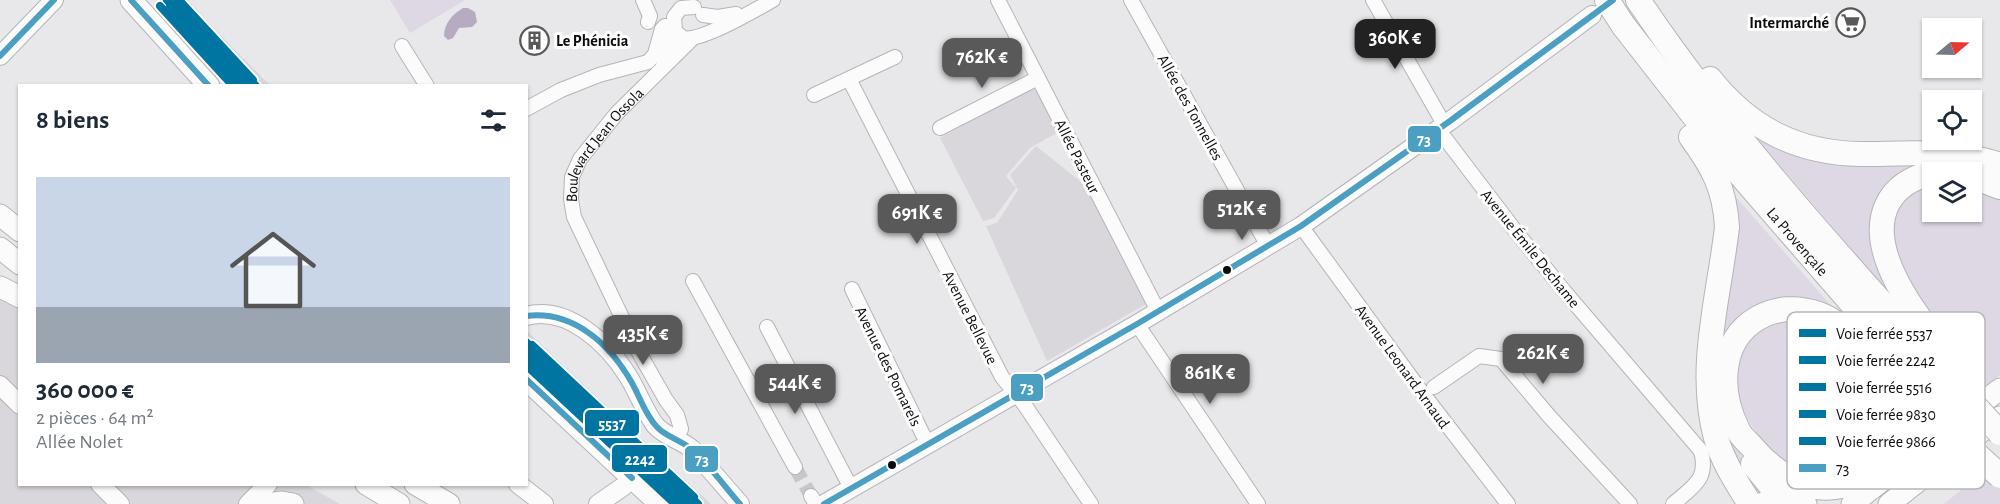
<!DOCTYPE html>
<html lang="fr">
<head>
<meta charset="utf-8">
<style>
  body { margin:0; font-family:"Alegreya Sans",sans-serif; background:#f2f2f3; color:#1f2937; height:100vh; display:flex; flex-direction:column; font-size:22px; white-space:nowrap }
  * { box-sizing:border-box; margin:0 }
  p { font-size:20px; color:#747a83 }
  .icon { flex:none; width:33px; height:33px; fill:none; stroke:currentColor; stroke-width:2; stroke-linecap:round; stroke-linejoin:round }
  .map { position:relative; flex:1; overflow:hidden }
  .drawer { position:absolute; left:18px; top:84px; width:510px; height:402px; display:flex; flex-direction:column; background:#fff; border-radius:0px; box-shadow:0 2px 4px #0004 }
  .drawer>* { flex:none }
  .needle { width:39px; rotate:71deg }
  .fabs { position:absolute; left:1922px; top:18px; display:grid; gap:12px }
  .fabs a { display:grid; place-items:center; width:60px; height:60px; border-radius:0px; background:#fff; box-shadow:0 2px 4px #0004; font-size:30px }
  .price { position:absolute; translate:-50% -51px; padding:0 14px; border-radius:12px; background:#59595a; color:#fff; font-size:20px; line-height:39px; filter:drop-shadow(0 2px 3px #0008) }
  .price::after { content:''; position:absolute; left:50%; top:36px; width:18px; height:14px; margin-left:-9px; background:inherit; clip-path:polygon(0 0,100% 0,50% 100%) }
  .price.on { background:#222; color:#fff }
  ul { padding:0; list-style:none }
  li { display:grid; align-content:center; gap:12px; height:318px; padding:0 18px }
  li+li { border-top:2px solid #e0e1e3 }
  li span { display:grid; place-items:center; height:186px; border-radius:0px; color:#555 }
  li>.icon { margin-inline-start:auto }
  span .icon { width:108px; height:108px; fill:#fffc; stroke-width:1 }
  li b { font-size:26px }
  h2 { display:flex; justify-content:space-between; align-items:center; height:72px; padding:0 18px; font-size:26px }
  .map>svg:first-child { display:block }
  .built { fill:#d9d7dc }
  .green { fill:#ded7e4 }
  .water { fill:#b6abc0 }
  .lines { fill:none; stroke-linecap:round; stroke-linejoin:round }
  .street-tunnel { stroke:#c7c6c8; stroke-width:14; stroke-dasharray:14 7; stroke-linecap:butt }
  .street-casing { stroke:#b5b4b6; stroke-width:16 }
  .secondary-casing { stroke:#b5b4b6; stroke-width:20 }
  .primary-casing { stroke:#b5b4b6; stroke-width:23 }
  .highway-casing { stroke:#b5b4b6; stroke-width:26 }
  .street { stroke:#fcfbfc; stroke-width:14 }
  .secondary { stroke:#fcfbfc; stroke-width:18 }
  .primary { stroke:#fcfbfc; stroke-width:21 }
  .highway { stroke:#fcfbfc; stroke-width:24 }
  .highway-bridge-casing { stroke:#b5b4b6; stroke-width:26; stroke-linecap:butt }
  .highway-bridge { stroke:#fcfbfc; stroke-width:24 }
  .bus-1-casing { stroke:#fff; stroke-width:10 }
  .bus-1 { stroke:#4b9fc3; stroke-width:6 }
  .rail-1-casing { stroke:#fff; stroke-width:12 }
  .rail-2-casing { stroke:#fff; stroke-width:12 }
  .rail-3-casing { stroke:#fff; stroke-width:12 }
  .rail-4-casing { stroke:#fff; stroke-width:12 }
  .rail-5-casing { stroke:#fff; stroke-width:12 }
  .rail-1 { stroke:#0075a1; stroke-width:8 }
  .rail-2 { stroke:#0075a1; stroke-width:8 }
  .rail-3 { stroke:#0075a1; stroke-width:8 }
  .rail-4 { stroke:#0075a1; stroke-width:8 }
  .rail-5 { stroke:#0075a1; stroke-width:8 }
  .bus-dot { fill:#0c0c0d; stroke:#fff; stroke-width:2 }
  .labels { text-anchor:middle; stroke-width:6; stroke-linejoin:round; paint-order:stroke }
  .poi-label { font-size:16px; font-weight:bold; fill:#0c0c0d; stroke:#fff; text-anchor:end }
  .street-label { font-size:16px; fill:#0c0c0d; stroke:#fff }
  .key { fill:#fff; stroke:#b6b6b6; stroke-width:1.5 }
  .key-label { font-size:16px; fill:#0c0c0d }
  .line-badge { stroke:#fff; stroke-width:2 }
  .badge-label { font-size:16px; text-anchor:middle; font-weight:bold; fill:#fff }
</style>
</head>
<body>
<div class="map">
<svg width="2000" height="504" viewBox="0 0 2000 504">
  <rect width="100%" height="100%" fill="#e8e7e9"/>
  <path class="built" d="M 157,0 L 188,0 L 230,45 L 270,85 L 233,85 Z
    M 1036,86 L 1060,131 L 1030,148 L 1006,176 L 1016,188 L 994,218 L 983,221 L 940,138 Z
    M 1036,146 L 1085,185 L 1146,304 L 1047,361 L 986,226 L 997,223 L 1018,190 L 1010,175 Z
    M 0,277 L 19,294 L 20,484 L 306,485 L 340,504 L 0,504 Z
    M 526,331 L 527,331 L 711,504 L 681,504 L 527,361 Z"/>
  <path class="green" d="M 390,0 L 465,0 L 410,33 Z
    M 1749,129 L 1941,162 L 1886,191 L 1890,295 Z
    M 1932,182 L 1932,212 L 1971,212 L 1971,186 L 2000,197 L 2000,375 L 1987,386 C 1956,348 1871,259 1899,207 C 1906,195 1920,189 1932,182 Z
    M 1735,196 L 1841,317 L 1815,304 L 1732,329 L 1738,450 L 1762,493 L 1755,499 L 1734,463 L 1715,402 L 1735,214 Z
    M 1777,318 L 1822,325 L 1925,419 C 1899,440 1862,473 1828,475 C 1784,478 1739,423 1736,382 C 1735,375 1738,367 1740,360 C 1741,351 1744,342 1750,335 C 1756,328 1769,323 1777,318 Z
    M 2000,458 L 2000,504 L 1944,504 Z"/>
  <path class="water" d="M 463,8 L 468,8 L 475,12 L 477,22 L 472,27 L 459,28 L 453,38 L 448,40 L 444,36 C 444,23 453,14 463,8 Z"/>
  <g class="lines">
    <path class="street-tunnel" d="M 795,467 L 811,496"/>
    <defs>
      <g id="street">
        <path d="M 643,0 L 650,16 L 648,22"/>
        <path d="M 998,0 L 1158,311"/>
        <path d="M 1131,0 L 1268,246"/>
        <path d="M 1373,0 L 1444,124"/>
        <path d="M 694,7 L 681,8 L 674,17 L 675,31 L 683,38 C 701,42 755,10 773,0"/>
        <path d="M 703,15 L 718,17 L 736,14"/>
        <path d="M 402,46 L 427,86"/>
        <path d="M 663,65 L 675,31"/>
        <path d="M 849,79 L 1002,377 L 1024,404 L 1091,504"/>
        <path d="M 814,95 L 895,57"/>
        <path d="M 526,109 L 561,90 L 599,75 L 648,62 L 655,54 L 662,29 L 665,26 L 673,27"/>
        <path d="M 940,128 L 1038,78"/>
        <path d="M 1438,129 L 1517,233 L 1565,292 L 1701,451 C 1709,480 1692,487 1673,504"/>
        <path d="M 1301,226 L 1424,395 L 1508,504"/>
        <path d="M 693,281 L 795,467"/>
        <path d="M 852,289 L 927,443"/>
        <path d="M 1137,324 L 1258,504"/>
        <path d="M 767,327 L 851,488"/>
        <path d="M 1434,387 L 1479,356 L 1501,359 L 1549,416 L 1630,504"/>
        <path id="s1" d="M 676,438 L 681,429 L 677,415 L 666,400 L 637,349 L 574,217 L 571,199 L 572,177 L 580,159 L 617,113 L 692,39"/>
        <path d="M 811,496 L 816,504"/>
      </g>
      <path id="secondary" d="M 0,56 L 54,0
        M 526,316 C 568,305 608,344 628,376 C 638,392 644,410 655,425 C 665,437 681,439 693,450 L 740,504
        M 0,385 L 20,405
        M 100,484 L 120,504
        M 518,484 L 544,504
        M 248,504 L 268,484
        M 598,504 L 624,486 L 632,478
        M 824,504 L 1137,324 L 1301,226 L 1450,121 L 1592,15"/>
      <path id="primary" d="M 131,0 L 209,86
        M 0,215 L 20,231
        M 0,248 L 20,264
        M 0,287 L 20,297
        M 526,379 L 660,504
        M 366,484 L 399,504
        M 415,484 L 449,504
        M 267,504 L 282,502 L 293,504
        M 1761,504 C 1777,496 1790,496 1806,504
        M 1852,504 L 2000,389
        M 1889,504 L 2000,417"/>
      <g id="highway">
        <path id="s2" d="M 1607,0 L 1623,25 L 1737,171 L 1913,374"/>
        <path d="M 1638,0 C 1732,140 1847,264 1959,389"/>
        <path d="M 1710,79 C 1749,128 1797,153 1860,154 C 1907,154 1954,149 2000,165"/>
        <path d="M 1691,137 C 1713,167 1725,189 1727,227 C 1719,297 1697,368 1716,438 C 1723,462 1737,483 1750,504"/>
        <path d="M 1932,173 C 1914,177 1897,186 1888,203 C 1862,253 1923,324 1953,361"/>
        <path d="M 1971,176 L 2000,187"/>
        <path d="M 1911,458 C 1887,468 1861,484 1835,487 C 1802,492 1773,471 1753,448 C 1748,442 1741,437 1738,430 C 1719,393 1718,341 1758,318 C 1777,307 1799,307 1819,314 C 1838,321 1852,336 1866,350 C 1889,370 1910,391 1931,413"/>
        <path d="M 1753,464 L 1780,497"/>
      </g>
    </defs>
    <use href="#street" class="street-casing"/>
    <use href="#secondary" class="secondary-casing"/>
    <use href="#primary" class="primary-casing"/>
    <use href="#highway" class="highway-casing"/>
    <use href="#street" class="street"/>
    <use href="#secondary" class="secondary"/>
    <use href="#primary" class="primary"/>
    <use href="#highway" class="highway"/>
    <defs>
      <path id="highway-bridge" d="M 1959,389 L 2000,433
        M 1931,413 L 2000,476"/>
    </defs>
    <use href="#highway-bridge" class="highway-bridge-casing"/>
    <use href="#highway-bridge" class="highway-bridge"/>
    <defs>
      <path id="bus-1" d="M 131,0 L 209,86
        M 0,56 L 54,0
        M 526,316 C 573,310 610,344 632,383 C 640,397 645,415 657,427 C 666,437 681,440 691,449 C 709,464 724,486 740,504
        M 526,379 L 632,478
        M 824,504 L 1137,324 L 1301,226 L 1450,121 L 1613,0"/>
    </defs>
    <use href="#bus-1" class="bus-1-casing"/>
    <use href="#bus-1" class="bus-1"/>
    <defs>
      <path id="rail-1" d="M 177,0 L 256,86
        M 526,342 L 698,504"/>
      <path id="rail-2" d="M 167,0 L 246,86
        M 526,352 L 688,504"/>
      <path id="rail-3" d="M 160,6 L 233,86
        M 526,365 L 675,504"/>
      <path id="rail-4" d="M 170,6 L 243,86
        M 526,355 L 685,504"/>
      <path id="rail-5" d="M 179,0 L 253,80
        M 532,345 L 694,497"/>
    </defs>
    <use href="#rail-1" class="rail-1-casing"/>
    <use href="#rail-2" class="rail-2-casing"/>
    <use href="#rail-3" class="rail-3-casing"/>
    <use href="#rail-4" class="rail-4-casing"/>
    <use href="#rail-5" class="rail-5-casing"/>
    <use href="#rail-1" class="rail-1"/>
    <use href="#rail-2" class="rail-2"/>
    <use href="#rail-3" class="rail-3"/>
    <use href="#rail-4" class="rail-4"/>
    <use href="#rail-5" class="rail-5"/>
  </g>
  <defs>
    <symbol id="supermarket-ring" viewBox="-11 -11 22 22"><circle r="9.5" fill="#fff" stroke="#59595a" stroke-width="1.5"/><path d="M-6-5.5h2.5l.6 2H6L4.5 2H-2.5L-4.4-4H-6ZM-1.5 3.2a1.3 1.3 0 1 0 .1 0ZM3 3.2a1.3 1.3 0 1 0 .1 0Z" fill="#59595a"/></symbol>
    <symbol id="building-ring" viewBox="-11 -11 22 22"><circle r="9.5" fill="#fff" stroke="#59595a" stroke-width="1.5"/><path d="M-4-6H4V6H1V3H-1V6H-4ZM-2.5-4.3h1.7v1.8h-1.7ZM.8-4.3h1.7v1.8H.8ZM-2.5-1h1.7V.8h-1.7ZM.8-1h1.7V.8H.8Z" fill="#59595a"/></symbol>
  </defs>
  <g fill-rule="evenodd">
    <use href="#supermarket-ring" x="1834" y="6" width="33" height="33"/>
    <use href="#building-ring" x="518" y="24" width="33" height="33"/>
  </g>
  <g class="bus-dot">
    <circle cx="1227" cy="270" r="5"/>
    <circle cx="892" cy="465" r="5"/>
  </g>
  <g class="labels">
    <g class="poi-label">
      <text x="1829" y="28">Intermarché</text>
      <text x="556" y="46" text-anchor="start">Le Phénicia</text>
    </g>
    <g class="street-label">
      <text transform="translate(1191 107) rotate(61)" y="6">Allée des Tonnelles</text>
      <text dy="6" stroke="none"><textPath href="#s1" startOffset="332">Boulevard Jean Ossola</textPath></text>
      <text transform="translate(1078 156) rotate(63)" y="6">Allée Pasteur</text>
      <text dy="6" stroke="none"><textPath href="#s2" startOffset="308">La Provençale</textPath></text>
      <text transform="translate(1531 248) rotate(51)" y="6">Avenue Émile Dechame</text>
      <text transform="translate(971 317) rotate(63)" y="6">Avenue Bellevue</text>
      <text transform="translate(889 366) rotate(64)" y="6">Avenue des Pomarels</text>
      <text transform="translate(1403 366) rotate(54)" y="6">Avenue Leonard Arnaud</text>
    </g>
  </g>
  <rect x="1787" y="312" width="198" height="177" rx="9" class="key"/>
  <rect x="1799" y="329" width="27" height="8" fill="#0075a1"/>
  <rect x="1799" y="356" width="27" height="8" fill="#0075a1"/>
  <rect x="1799" y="383" width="27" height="8" fill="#0075a1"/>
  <rect x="1799" y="410" width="27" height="8" fill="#0075a1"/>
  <rect x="1799" y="437" width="27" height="8" fill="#0075a1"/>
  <rect x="1799" y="464" width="27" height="8" fill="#4b9fc3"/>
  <g class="key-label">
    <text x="1836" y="339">Voie ferrée 5537</text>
    <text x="1836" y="366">Voie ferrée 2242</text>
    <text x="1836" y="393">Voie ferrée 5516</text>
    <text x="1836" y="420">Voie ferrée 9830</text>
    <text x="1836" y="447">Voie ferrée 9866</text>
    <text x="1836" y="474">73</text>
  </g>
  <g class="line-badge">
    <rect x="1407" y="125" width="35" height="28" rx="6" fill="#4b9fc3"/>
    <rect x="1010" y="373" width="34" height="29" rx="6" fill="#4b9fc3"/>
    <rect x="584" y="409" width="56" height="28" rx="6" fill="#0075a1"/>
    <rect x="611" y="444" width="57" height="29" rx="6" fill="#0075a1"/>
    <rect x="684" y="445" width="35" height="28" rx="6" fill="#4b9fc3"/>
  </g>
  <g class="badge-label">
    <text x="1424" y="145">73</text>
    <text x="1027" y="393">73</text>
    <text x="612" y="429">5537</text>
    <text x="640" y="465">2242</text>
    <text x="702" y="465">73</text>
  </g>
</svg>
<div class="fabs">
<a><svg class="needle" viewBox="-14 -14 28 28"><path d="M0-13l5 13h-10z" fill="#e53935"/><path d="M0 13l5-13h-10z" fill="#747a83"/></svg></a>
<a><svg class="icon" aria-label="locate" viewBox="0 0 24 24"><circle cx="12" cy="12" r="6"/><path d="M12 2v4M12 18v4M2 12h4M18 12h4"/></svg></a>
<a><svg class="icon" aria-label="layers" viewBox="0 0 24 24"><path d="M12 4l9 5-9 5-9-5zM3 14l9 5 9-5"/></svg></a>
</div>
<b class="price on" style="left:1395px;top:70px">360K €</b>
<b class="price" style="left:982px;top:89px">762K €</b>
<b class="price" style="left:1242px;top:241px">512K €</b>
<b class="price" style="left:917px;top:245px">691K €</b>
<b class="price" style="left:643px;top:366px">435K €</b>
<b class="price" style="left:1543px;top:385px">262K €</b>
<b class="price" style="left:1210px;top:405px">861K €</b>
<b class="price" style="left:795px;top:415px">544K €</b>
<section class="drawer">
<h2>8 biens<svg class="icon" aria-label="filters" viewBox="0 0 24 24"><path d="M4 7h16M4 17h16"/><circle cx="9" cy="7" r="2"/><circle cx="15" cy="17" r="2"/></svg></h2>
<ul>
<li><span style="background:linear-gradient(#c9d6e8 70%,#9aa5b1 0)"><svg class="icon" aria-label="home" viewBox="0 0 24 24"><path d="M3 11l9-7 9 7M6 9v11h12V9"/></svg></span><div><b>360 000 €</b><p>2 pièces · 64 m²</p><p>Allée Nolet</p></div></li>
</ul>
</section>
</div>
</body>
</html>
